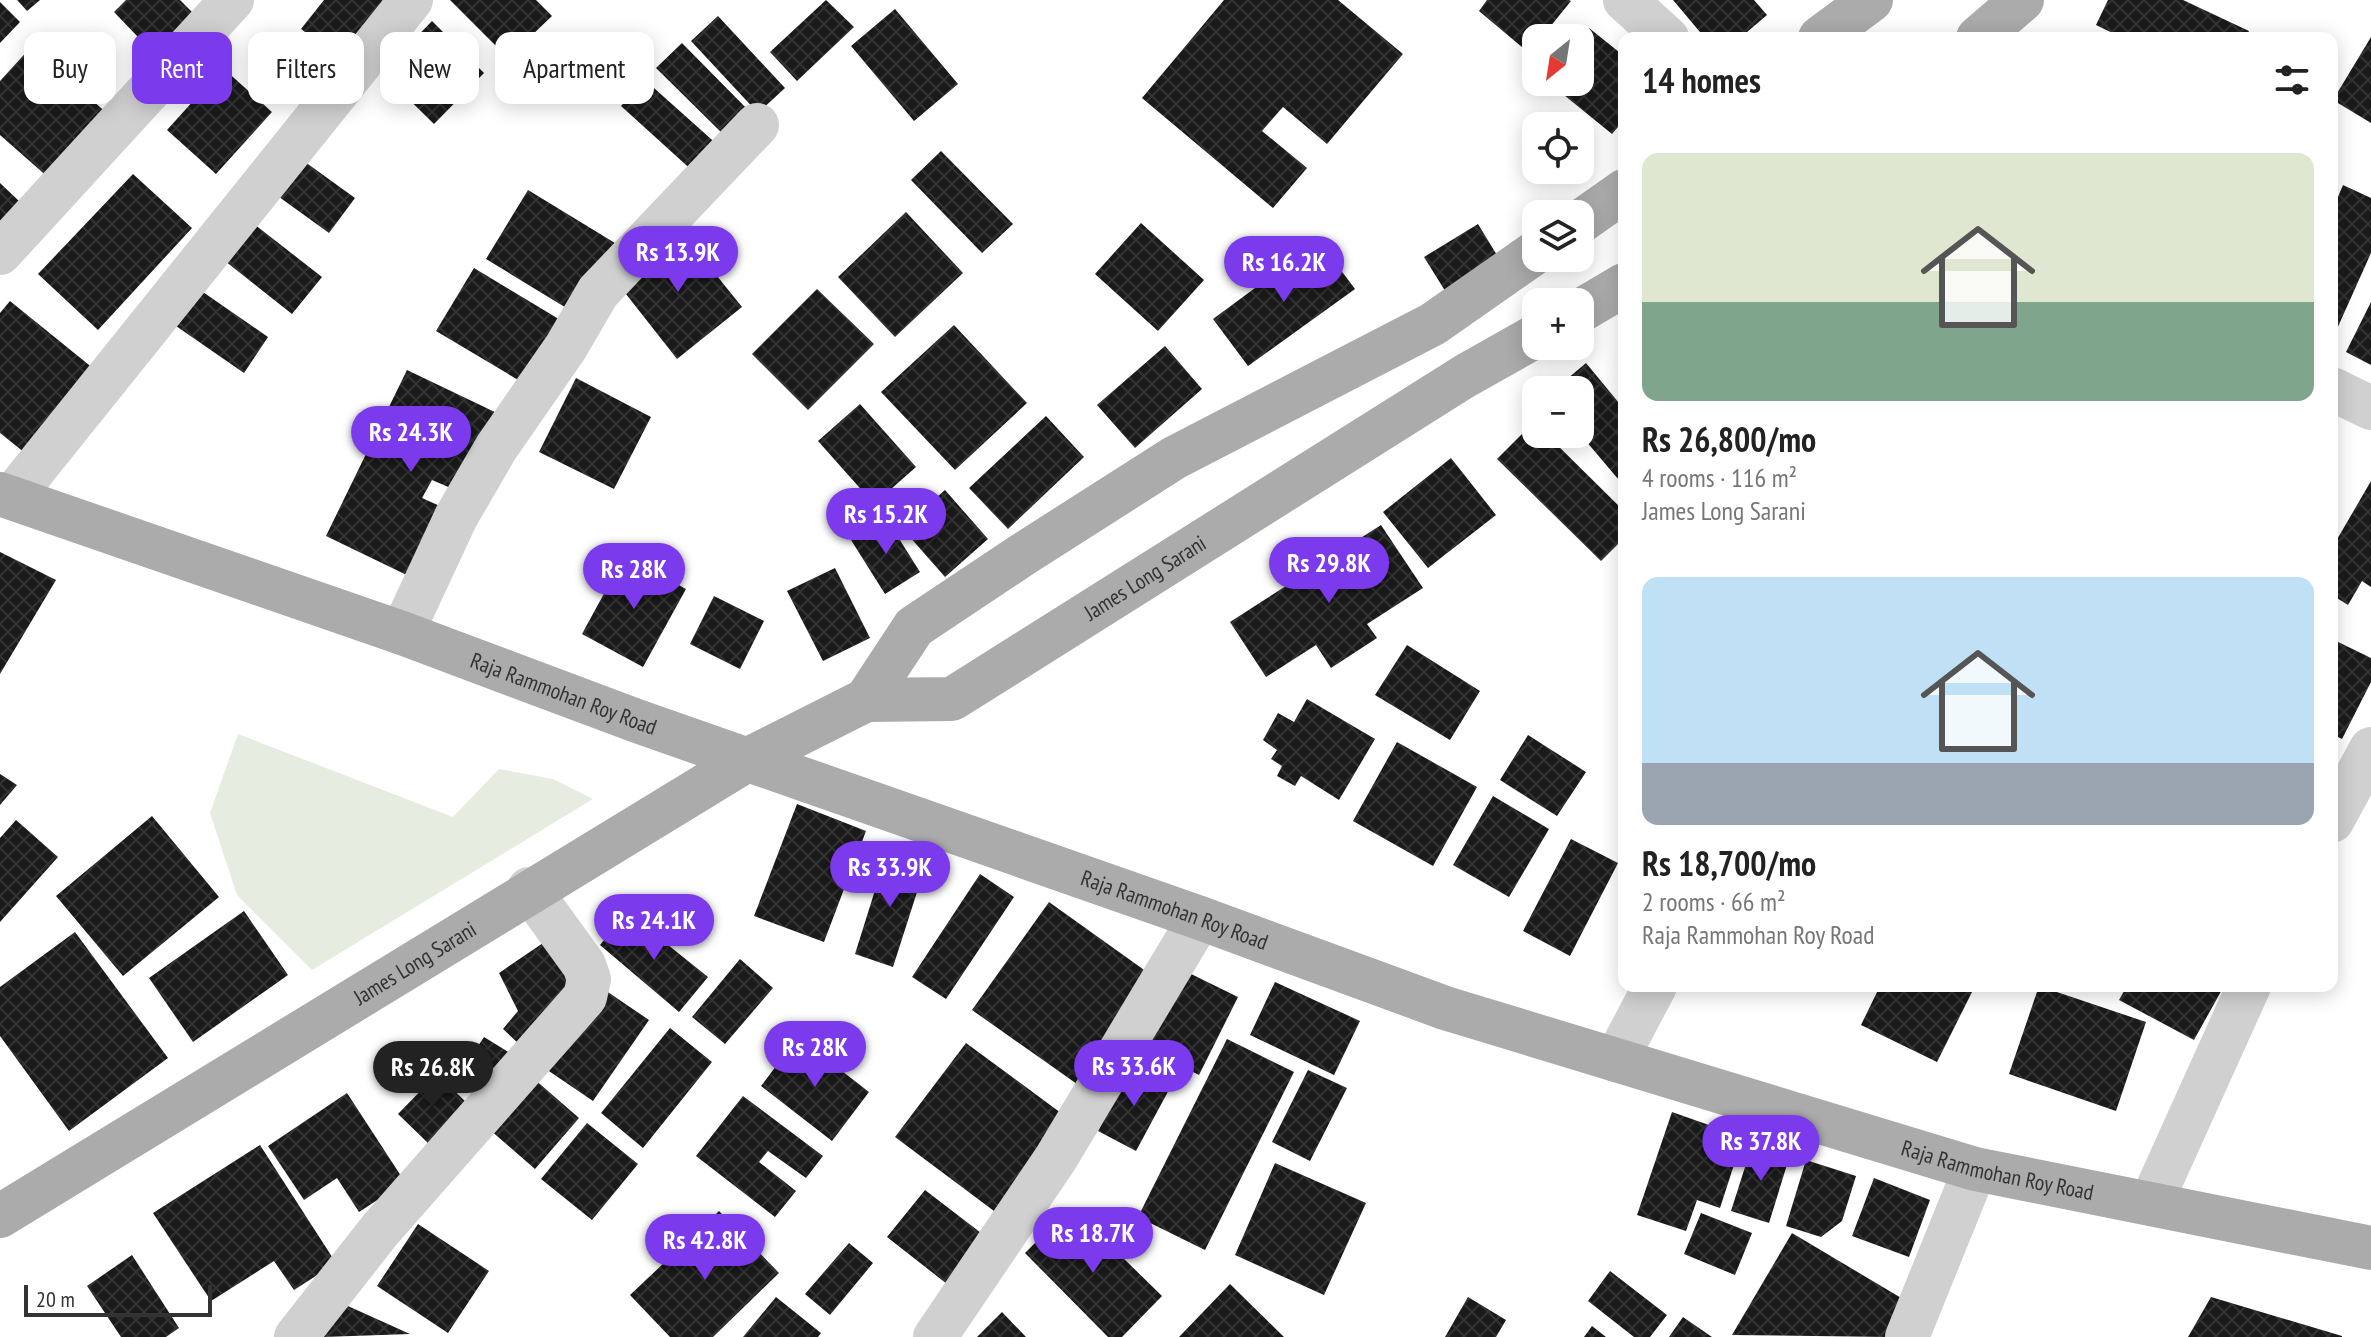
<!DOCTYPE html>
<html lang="en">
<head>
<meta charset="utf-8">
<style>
  body { margin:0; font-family:"PT Sans Narrow",sans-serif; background:#f6f6f6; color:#222; height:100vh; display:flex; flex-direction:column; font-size:30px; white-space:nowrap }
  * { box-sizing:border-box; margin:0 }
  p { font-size:26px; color:#767676 }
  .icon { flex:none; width:44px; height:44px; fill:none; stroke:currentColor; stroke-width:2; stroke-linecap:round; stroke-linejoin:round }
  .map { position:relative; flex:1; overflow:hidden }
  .side { position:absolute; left:1618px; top:32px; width:720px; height:960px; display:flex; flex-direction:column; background:#fff; border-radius:16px; box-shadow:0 4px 20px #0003 }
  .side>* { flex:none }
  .guide { position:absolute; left:24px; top:32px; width:760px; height:72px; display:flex; gap:16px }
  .needle { width:52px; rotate:210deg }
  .controls { position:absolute; left:1522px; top:24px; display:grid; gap:16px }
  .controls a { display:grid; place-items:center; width:72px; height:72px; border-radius:16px; background:#fff; box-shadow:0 4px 20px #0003; font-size:40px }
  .scale { position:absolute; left:24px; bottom:20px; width:188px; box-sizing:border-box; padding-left:8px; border:4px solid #333; border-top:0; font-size:22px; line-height:28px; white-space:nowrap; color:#333; -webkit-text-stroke:6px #fff; paint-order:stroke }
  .price { position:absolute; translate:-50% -68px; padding:0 18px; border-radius:28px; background:#7c3aed; color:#fff; font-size:26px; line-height:52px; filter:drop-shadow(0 2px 4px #0008) }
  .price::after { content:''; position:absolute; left:50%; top:48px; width:24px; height:18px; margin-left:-12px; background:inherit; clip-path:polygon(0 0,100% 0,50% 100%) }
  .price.active { background:#222; color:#fff }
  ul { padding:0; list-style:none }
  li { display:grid; align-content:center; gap:16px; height:424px; padding:0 24px }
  li span { display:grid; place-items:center; height:248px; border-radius:16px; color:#555 }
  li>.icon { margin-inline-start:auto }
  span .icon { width:144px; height:144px; fill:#fffc; stroke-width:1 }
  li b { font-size:34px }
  h2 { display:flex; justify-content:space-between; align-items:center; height:96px; padding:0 24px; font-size:34px }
  .chip { padding:0 28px; border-radius:16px; background:#fff; box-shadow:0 4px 20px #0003; font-size:28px; line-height:72px }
  .chip.active { background:#7c3aed; color:#fff }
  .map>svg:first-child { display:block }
  .green { fill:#e6ecdf }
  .building { fill:url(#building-cross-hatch) }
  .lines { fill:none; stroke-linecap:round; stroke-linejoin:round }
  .minor { stroke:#d0d0d0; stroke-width:44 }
  .major { stroke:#ababab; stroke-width:44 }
  .labels { text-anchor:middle; stroke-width:8; stroke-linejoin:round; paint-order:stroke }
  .street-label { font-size:22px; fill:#333; stroke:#fff }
</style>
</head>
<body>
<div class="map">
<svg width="2371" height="1337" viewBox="0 0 2371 1337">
  <defs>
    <pattern id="building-cross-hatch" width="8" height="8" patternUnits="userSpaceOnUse" patternTransform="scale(2)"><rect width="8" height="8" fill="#1a1a1a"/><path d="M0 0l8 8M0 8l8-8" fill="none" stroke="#333"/></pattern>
  </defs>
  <rect width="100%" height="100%" fill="#fff"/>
  <path class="green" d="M 238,734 L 453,817 L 499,769 L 553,779 L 593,799 L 312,970 L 237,895 L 210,813 Z"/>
  <path class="building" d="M 17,0 L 40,0 L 27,11 Z
    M 126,0 L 180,0 L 202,22 L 161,61 L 114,12 Z
    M 324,0 L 382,0 L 390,6 L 345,63 L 301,29 Z
    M 450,0 L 536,0 L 552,16 L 508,58 Z
    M 826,0 L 854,27 L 797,81 L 770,52 Z
    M 1224,0 L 1338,0 L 1403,54 L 1327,144 L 1283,107 L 1262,131 L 1307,168 L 1273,208 L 1142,98 Z
    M 1487,0 L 1569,0 L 1571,1 L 1541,38 L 1536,38 L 1529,53 L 1479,11 Z
    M 1673,0 L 1754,0 L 1767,15 L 1740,38 L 1705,38 Z
    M 2108,0 L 2183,0 L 2249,31 L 2245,38 L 2123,38 L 2096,25 Z
    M 0,2 L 20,22 L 0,43 Z
    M 895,9 L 958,84 L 914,121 L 851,46 Z
    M 718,16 L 785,88 L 758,113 L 691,41 Z
    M 432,21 L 484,73 L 434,124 L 382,73 Z
    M 1589,28 L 1624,56 L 1624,120 L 1612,134 L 1548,82 L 1580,82 L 1580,39 Z
    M 2371,37 L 2371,123 L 2333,100 Z
    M 682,43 L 755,117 L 731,142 L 656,68 Z
    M 31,47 L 108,114 L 50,179 L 0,135 L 0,81 Z
    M 223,68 L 272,112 L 216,174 L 167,130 Z
    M 645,80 L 720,147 L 696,174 L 621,106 Z
    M 941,151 L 1013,224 L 982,253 L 911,180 Z
    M 301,159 L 355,198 L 329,233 L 275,194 Z
    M 133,174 L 192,228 L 98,330 L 38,274 Z
    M 0,183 L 20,202 L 0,223 Z
    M 2343,185 L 2371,198 L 2371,253 L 2332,340 L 2332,211 Z
    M 528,190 L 615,243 L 573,312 L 486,259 Z
    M 906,212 L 963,273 L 895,337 L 838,277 Z
    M 1141,223 L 1204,280 L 1158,331 L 1095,274 Z
    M 254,224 L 322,277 L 292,314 L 225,261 Z
    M 1478,224 L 1506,270 L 1452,302 L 1424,257 Z
    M 680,230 L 742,307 L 677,359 L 615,280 Z
    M 1319,241 L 1355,289 L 1248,366 L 1213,319 Z
    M 474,268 L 567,324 L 530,387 L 436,331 Z
    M 187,281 L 268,337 L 244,373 L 163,317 Z
    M 817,289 L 874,344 L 808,410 L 752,354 Z
    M 10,301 L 94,369 L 25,453 L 0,433 L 0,313 Z
    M 2371,302 L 2371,365 L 2346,352 Z
    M 954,325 L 1027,403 L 955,470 L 881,392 Z
    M 1165,346 L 1202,389 L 1135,448 L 1097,405 Z
    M 1586,363 L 1624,409 L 1624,486 L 1580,434 L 1580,390 L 1554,390 Z
    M 407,370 L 499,414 L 460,492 L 432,480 L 422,498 L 451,511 L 417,580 L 326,536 Z
    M 576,378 L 651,417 L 614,489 L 539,452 Z
    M 860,404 L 916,467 L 874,504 L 818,441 Z
    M 1046,416 L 1084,457 L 1008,529 L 969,488 Z
    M 1534,422 L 1536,434 L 1546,434 L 1624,511 L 1624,538 L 1601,561 L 1497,459 Z
    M 1451,458 L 1496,515 L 1428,568 L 1383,512 Z
    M 2371,481 L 2371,587 L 2362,581 L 2348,605 L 2332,595 L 2332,548 Z
    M 945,490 L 988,539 L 945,577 L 902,528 Z
    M 886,518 L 920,572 L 885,594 L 851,540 Z
    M 1381,525 L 1423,588 L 1367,624 L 1377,638 L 1331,668 L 1316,645 L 1266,677 L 1230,622 Z
    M 0,552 L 56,580 L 0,674 Z
    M 625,555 L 686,589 L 643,667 L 582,634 Z
    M 835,568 L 870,638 L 823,661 L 787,591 Z
    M 714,596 L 764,621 L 740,669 L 690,644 Z
    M 2332,639 L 2371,658 L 2371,682 L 2342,739 L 2332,734 Z
    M 1407,645 L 1480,691 L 1450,740 L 1375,695 Z
    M 1307,699 L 1375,739 L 1339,800 L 1301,776 L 1295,786 L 1277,776 L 1282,766 L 1271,759 L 1277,750 L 1263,740 L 1278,713 L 1294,722 Z
    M 1528,735 L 1586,772 L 1557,816 L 1500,780 Z
    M 1397,742 L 1477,787 L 1433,866 L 1353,821 Z
    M 0,774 L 17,785 L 0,805 Z
    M 1493,796 L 1549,829 L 1509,897 L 1453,865 Z
    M 797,804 L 866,831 L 824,942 L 754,916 Z
    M 152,816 L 219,897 L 123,976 L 56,896 Z
    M 16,820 L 58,857 L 0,922 L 0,838 Z
    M 1571,839 L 1618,863 L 1570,956 L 1523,931 Z
    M 887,852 L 926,864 L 893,967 L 855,954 Z
    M 980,874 L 1014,897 L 946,999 L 912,977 Z
    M 1049,902 L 1154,977 L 1077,1084 L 972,1010 Z
    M 244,911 L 288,975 L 193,1042 L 149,978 Z
    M 627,912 L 708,977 L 679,1012 L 600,945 Z
    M 75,932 L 168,1058 L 69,1131 L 0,1036 L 0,987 Z
    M 546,941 L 576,987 L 521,1046 L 503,1029 L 518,1011 L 499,973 Z
    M 740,959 L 773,988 L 725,1044 L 692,1017 Z
    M 1183,970 L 1238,997 L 1199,1075 L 1145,1048 Z
    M 1275,982 L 1360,1021 L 1334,1075 L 1250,1035 Z
    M 599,986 L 649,1020 L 593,1101 L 543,1067 Z
    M 1880,986 L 1975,986 L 1937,1062 L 1861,1025 Z
    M 2039,986 L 2146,1022 L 2116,1111 L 2009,1074 Z
    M 2127,986 L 2224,986 L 2194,1040 L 2119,1000 Z
    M 670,1028 L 712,1062 L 643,1148 L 601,1113 Z
    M 484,1037 L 510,1053 L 489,1085 L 463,1069 Z
    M 798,1037 L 869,1092 L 832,1141 L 761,1086 Z
    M 1227,1039 L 1294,1072 L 1205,1250 L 1138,1217 Z
    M 966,1043 L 1065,1116 L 994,1211 L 895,1137 Z
    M 1133,1065 L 1171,1086 L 1136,1151 L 1098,1131 Z
    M 1308,1070 L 1347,1088 L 1310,1161 L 1272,1142 Z
    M 437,1074 L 468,1104 L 429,1144 L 398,1114 Z
    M 533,1078 L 579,1118 L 535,1169 L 490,1130 Z
    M 347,1093 L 405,1182 L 359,1212 L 337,1178 L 304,1200 L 268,1146 Z
    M 743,1096 L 823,1156 L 806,1178 L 768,1151 L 759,1162 L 796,1191 L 775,1217 L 696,1156 Z
    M 1672,1112 L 1743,1137 L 1720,1208 L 1697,1200 L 1686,1231 L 1637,1215 Z
    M 587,1123 L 638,1164 L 592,1220 L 541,1179 Z
    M 1753,1142 L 1790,1155 L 1769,1223 L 1731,1211 Z
    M 260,1145 L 336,1263 L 294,1290 L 274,1261 L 211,1301 L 153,1213 Z
    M 1806,1160 L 1856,1176 L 1842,1221 L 1821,1237 L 1786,1226 Z
    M 1275,1163 L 1366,1203 L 1324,1295 L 1235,1255 Z
    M 1874,1178 L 1930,1200 L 1909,1257 L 1852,1236 Z
    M 925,1190 L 985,1236 L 947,1284 L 887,1237 Z
    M 1071,1207 L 1162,1296 L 1122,1337 L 1108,1337 L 1025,1253 Z
    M 719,1211 L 779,1273 L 713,1337 L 670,1337 L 630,1295 Z
    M 1701,1213 L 1752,1233 L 1735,1275 L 1684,1254 Z
    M 418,1224 L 489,1271 L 448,1333 L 377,1286 Z
    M 1792,1233 L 1908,1302 L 1887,1337 L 1732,1335 Z
    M 849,1243 L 873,1263 L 830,1315 L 805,1294 Z
    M 132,1255 L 179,1328 L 166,1337 L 121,1337 L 87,1286 Z
    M 1610,1271 L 1667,1315 L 1650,1337 L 1634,1337 L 1588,1301 Z
    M 1230,1284 L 1284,1337 L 1179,1337 Z
    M 776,1297 L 821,1333 L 818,1337 L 743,1337 Z
    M 1468,1297 L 1506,1320 L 1496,1337 L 1445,1337 Z
    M 2211,1297 L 2342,1336 L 2342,1337 L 2188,1337 Z
    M 339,1302 L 410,1334 L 323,1337 Z
    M 1002,1312 L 1026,1337 L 977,1337 Z
    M 1683,1317 L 1712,1337 L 1669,1337 Z
    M 1592,1326 L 1606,1337 L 1584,1337 Z"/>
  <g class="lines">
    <path class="minor" d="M 1625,0 L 1667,38
      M 0,253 L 232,0
      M 2332,389 L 2371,408
      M 12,497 L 411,0
      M 402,633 L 456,517 L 496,448 L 566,347 L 598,292 L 757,125
      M 2332,821 L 2371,749
      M 1616,1060 L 1655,986
      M 2151,1203 L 2249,986
      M 296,1337 L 380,1230 L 585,997 L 589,979 L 584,965 L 529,889
      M 935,1337 L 1056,1158 L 1200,918
      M 1907,1337 L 1975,1169"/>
    <g class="major">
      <path d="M 1820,38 L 1871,0"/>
      <path d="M 1978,38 L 2022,0"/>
      <path d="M 1580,222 L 1624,191"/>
      <path d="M 1580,311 L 1624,285"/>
      <path id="s1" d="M 0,494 L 402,633 L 637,721 L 1200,918 L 1445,1008 L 1975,1169 L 2371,1248"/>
      <path id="s2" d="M 866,700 L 952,699 L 1465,376 L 1536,336"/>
      <path id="s3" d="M 0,1216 L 747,760 L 866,700 L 914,627 L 1022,555 L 1174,458 L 1433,324 L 1536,252"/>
    </g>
  </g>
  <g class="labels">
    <g class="street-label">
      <text dy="8" stroke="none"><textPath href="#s2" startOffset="314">James Long Sarani</textPath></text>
      <text dy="8" stroke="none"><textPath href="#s1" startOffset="598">Raja Rammohan Roy Road</textPath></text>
      <text dy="8" stroke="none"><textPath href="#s1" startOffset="1246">Raja Rammohan Roy Road</textPath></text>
      <text dy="8" stroke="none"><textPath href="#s3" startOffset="486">James Long Sarani</textPath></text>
      <text dy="8" stroke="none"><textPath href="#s1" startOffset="2110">Raja Rammohan Roy Road</textPath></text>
    </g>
  </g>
</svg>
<div class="controls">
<a><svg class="needle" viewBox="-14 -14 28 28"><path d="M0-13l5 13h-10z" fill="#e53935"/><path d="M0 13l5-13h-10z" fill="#767676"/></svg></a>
<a><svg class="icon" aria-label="locate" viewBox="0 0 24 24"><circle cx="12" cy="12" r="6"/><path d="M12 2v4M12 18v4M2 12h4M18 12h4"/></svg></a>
<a><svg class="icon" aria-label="layers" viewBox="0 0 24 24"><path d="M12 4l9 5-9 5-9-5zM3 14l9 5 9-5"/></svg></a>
<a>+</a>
<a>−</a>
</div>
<div class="scale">20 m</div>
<b class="price" style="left:678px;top:294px">Rs 13.9K</b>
<b class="price" style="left:1284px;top:304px">Rs 16.2K</b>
<b class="price" style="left:411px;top:474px">Rs 24.3K</b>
<b class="price" style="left:886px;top:556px">Rs 15.2K</b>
<b class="price" style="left:1329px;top:605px">Rs 29.8K</b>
<b class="price" style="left:634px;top:611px">Rs 28K</b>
<b class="price" style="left:890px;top:909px">Rs 33.9K</b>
<b class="price" style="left:654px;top:962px">Rs 24.1K</b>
<b class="price" style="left:815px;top:1089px">Rs 28K</b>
<b class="price" style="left:1134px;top:1108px">Rs 33.6K</b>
<b class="price active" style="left:433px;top:1109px">Rs 26.8K</b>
<b class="price" style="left:1761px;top:1183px">Rs 37.8K</b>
<b class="price" style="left:1093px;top:1275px">Rs 18.7K</b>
<b class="price" style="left:705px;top:1282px">Rs 42.8K</b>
<div class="guide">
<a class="chip">Buy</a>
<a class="chip active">Rent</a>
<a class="chip">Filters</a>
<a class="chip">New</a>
<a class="chip">Apartment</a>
</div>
<section class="side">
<h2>14 homes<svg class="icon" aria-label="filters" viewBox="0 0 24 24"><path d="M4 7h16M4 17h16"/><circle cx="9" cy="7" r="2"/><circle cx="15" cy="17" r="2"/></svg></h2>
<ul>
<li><span style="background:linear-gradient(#dfe7d0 60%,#7fa58c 0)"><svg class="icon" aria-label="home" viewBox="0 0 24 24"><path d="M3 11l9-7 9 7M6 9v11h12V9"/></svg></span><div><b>Rs 26,800/mo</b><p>4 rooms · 116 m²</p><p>James Long Sarani</p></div></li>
<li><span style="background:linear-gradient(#bfe0f5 75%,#9aa5b1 0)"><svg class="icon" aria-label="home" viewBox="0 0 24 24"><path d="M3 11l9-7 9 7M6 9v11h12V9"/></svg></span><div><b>Rs 18,700/mo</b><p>2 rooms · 66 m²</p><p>Raja Rammohan Roy Road</p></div></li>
</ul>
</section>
</div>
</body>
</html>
